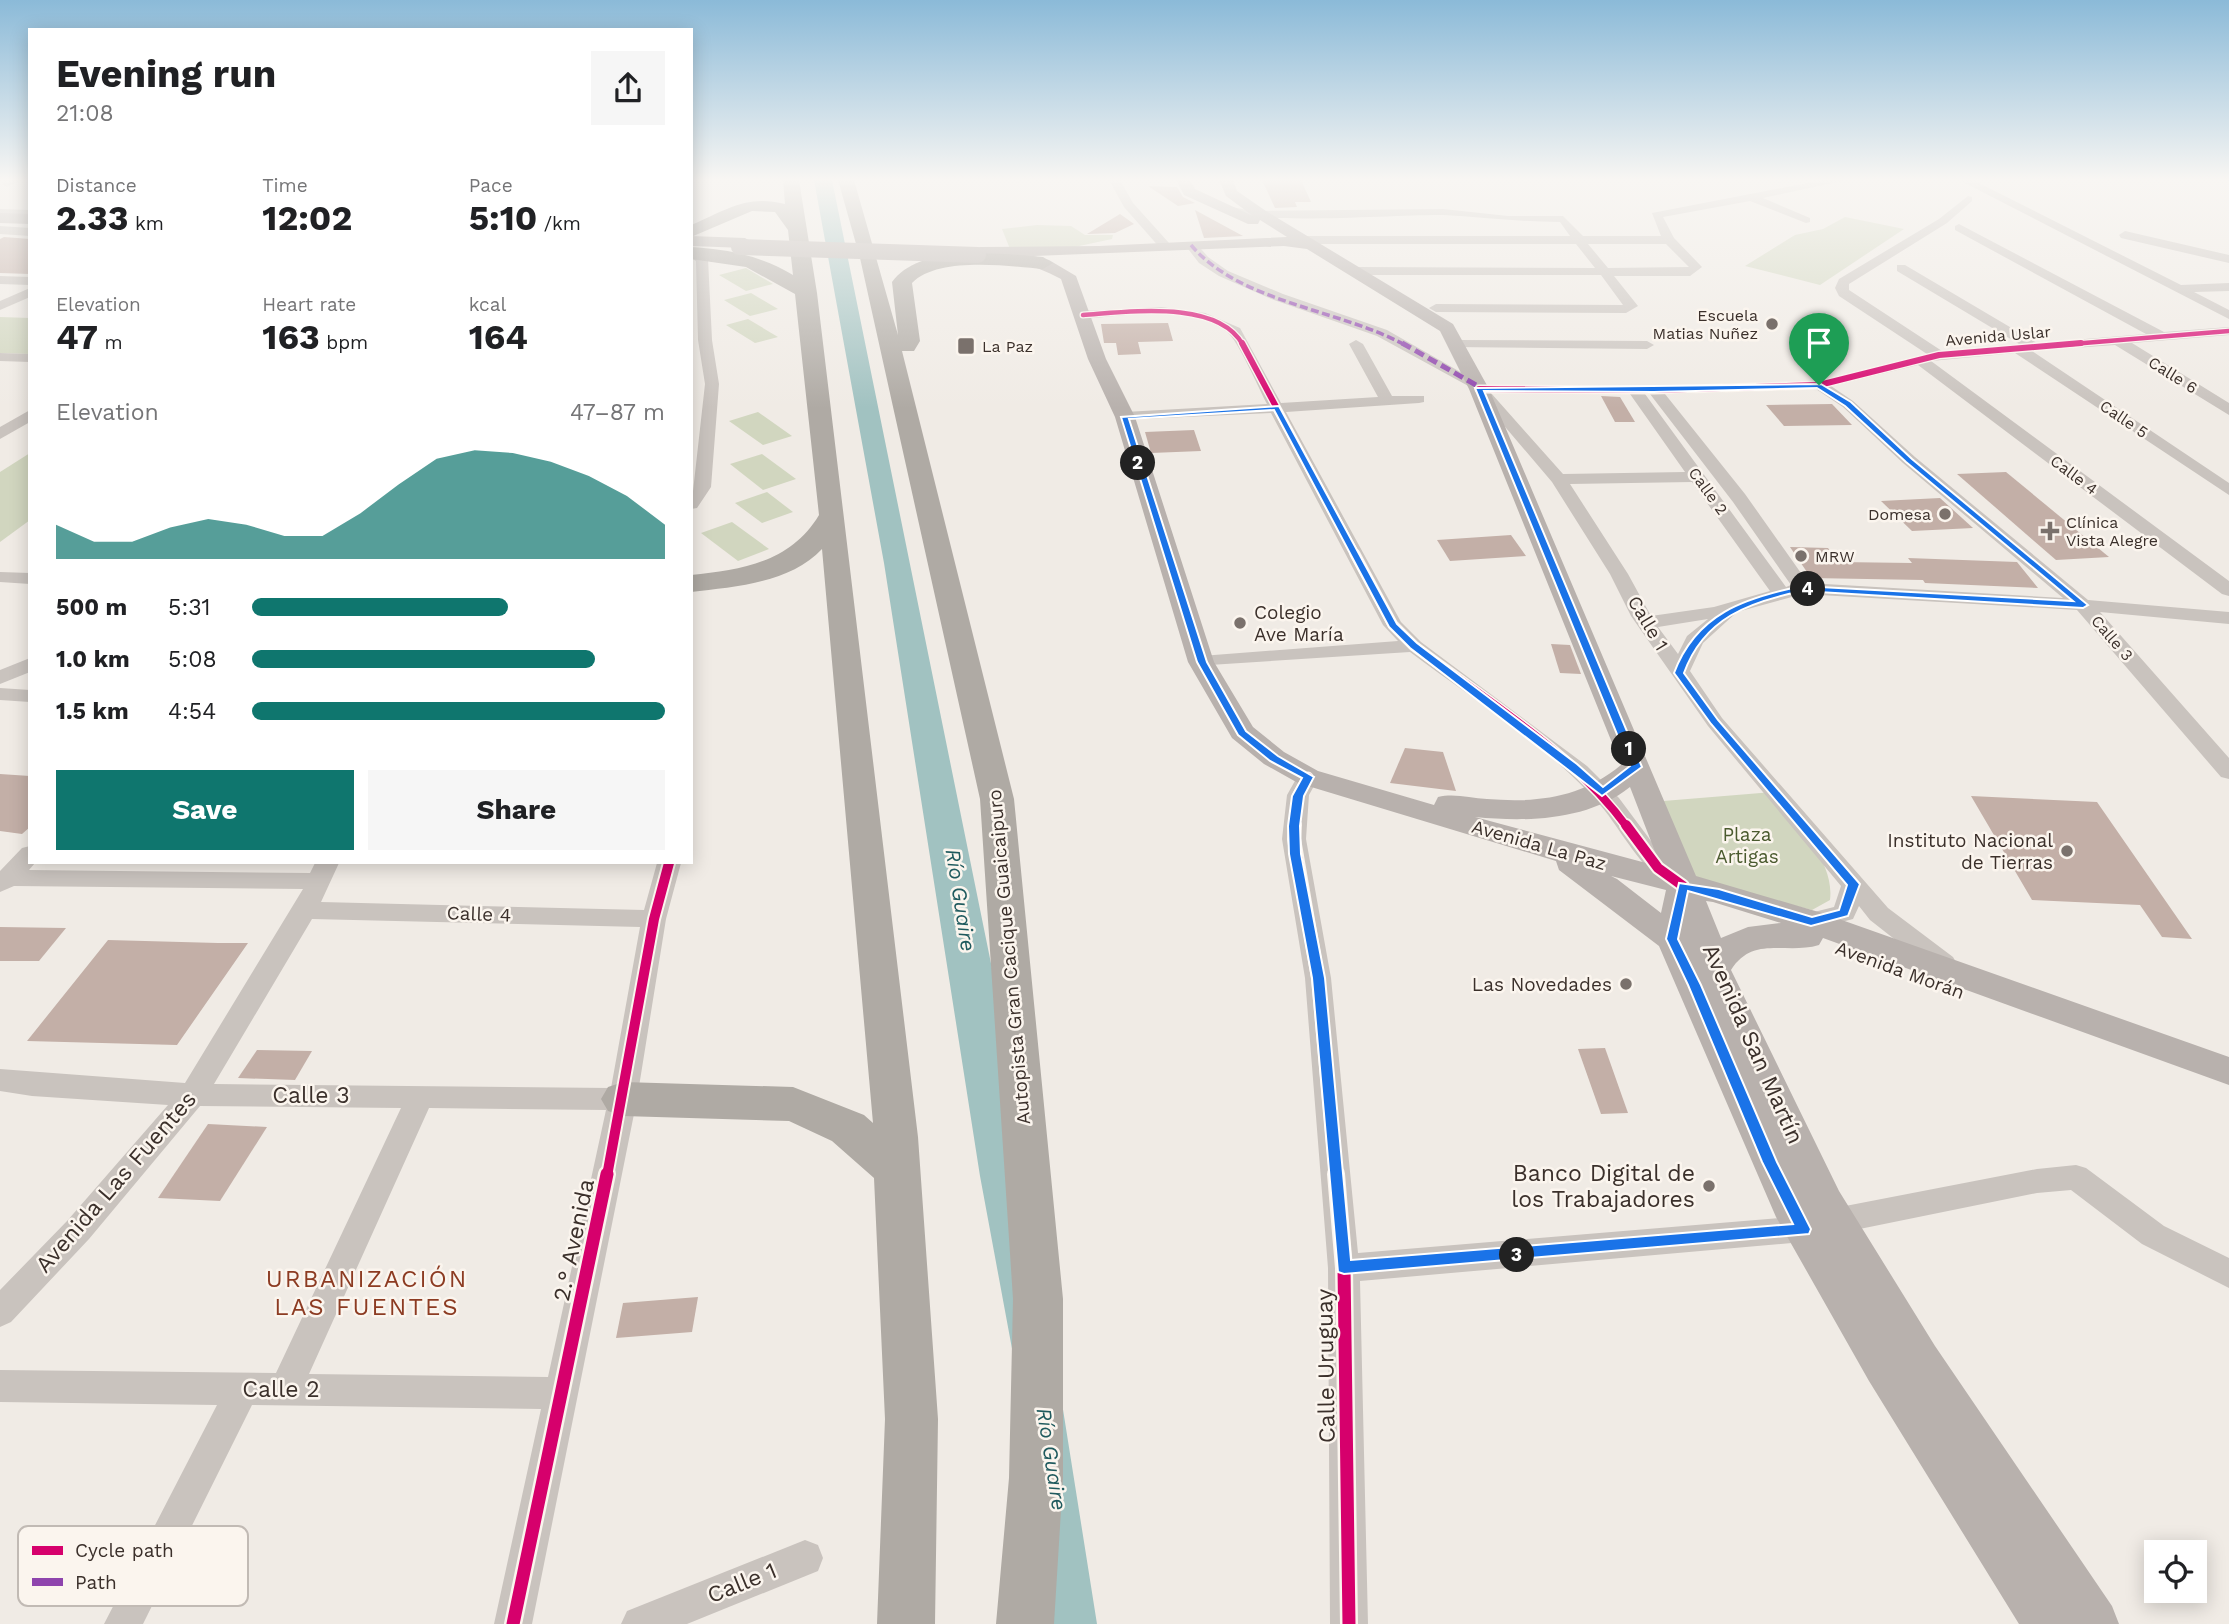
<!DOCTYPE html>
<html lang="en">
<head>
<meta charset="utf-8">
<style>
	body { margin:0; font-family:"Work Sans",sans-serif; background:#f6f6f6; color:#202124; height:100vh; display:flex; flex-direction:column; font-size:26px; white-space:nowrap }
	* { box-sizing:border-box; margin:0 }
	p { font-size:23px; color:#757577 }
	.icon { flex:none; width:38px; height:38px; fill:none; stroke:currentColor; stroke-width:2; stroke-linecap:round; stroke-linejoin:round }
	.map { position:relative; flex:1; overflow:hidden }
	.details { position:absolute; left:28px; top:28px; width:665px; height:836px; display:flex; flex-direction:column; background:#fff; border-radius:0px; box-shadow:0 4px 18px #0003 }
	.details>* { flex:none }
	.buttons { position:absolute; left:2144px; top:1540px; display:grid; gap:14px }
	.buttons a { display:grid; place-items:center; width:63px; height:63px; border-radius:0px; background:#fff; box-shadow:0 4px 18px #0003; font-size:35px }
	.pin { position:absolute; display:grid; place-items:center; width:60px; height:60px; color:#fff; margin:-72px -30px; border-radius:50% 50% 50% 0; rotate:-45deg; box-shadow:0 0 7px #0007 }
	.pin .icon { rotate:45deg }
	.km { position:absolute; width:35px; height:35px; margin:-18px; border-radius:50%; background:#222; color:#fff; font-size:19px; line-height:35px; text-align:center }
	.round { display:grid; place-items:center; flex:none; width:74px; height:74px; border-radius:0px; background:#f6f6f6 }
	.head { display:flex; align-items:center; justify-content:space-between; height:119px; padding:0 28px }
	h1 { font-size:38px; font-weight:700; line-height:52px }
	.metrics { display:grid; grid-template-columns:repeat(3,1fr); gap:10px; height:119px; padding:7px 28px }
	.metrics div { display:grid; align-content:center }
	.metrics b { font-size:35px; font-weight:700 }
	.metrics small { font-size:19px; font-weight:400 }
	.metrics p { font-size:19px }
	.chart { height:196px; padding:14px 28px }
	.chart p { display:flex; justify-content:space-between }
	.chart svg { width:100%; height:126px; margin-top:7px; fill:#0f766e; opacity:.7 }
	.action { display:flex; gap:14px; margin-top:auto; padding:14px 28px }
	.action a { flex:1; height:80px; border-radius:0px; background:#0f766e; color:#fff; font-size:28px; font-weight:700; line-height:80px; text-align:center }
	.action a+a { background:#f6f6f6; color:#202124 }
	ul { padding:0 28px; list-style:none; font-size:23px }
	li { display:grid; grid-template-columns:112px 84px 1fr; align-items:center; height:52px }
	li i { height:18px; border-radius:9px; background:#0f766e }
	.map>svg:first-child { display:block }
	.green { fill:#d1d6bf }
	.water { fill:#a1c2c1 }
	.building { fill:#c3afa7 }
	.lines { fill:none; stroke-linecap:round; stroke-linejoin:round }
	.minor { fill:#c9c3be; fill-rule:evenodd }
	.major { fill:#b8b1ad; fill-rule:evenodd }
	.highway { fill:#afaaa4; fill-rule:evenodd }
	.major-bridge { stroke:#b8b1ad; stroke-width:16 }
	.quiet-far1 { stroke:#8e44ad; stroke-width:3.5; stroke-dasharray:8 3.5; stroke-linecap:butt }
	.quiet { stroke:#8e44ad; stroke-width:5; stroke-dasharray:10 5; stroke-linecap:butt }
	.cycleway-far4-casing { stroke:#fbf5ee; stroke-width:7 }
	.cycleway-far3-casing { stroke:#fbf5ee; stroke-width:9 }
	.cycleway-far2-casing { stroke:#fbf5ee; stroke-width:11 }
	.cycleway-far1-casing { stroke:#fbf5ee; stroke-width:14 }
	.cycleway-casing { stroke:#fbf5ee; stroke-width:18 }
	.cycleway-far4 { stroke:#d6006c; stroke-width:4.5 }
	.cycleway-far3 { stroke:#d6006c; stroke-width:6 }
	.cycleway-far2 { stroke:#d6006c; stroke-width:8 }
	.cycleway-far1 { stroke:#d6006c; stroke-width:10 }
	.cycleway { stroke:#d6006c; stroke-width:13 }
	.route { fill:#1a73e8; stroke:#fff; stroke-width:2; fill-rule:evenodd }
	.poi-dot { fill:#7a716c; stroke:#fbf5ee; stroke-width:2.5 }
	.labels { text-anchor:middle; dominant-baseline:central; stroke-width:5; stroke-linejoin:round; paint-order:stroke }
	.far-poi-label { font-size:16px; fill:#3b302b; stroke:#fbf5ee; text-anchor:start }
	.far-street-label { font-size:16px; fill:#3b302b; stroke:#fbf5ee }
	.poi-label { font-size:19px; fill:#3b302b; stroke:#fbf5ee; text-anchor:end }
	.street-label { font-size:19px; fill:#3b302b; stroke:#fbf5ee }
	.park-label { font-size:19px; fill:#4a5a2e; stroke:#fbf5ee }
	.water-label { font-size:21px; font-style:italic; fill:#1f5a5e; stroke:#fbf5ee }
	.near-street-label { font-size:23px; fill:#3b302b; stroke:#fbf5ee }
	.near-poi-label { font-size:23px; fill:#3b302b; stroke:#fbf5ee; text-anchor:end }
	.near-neighbourhood-label { font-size:24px; letter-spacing:2px; fill:#8c3b22; stroke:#fbf5ee }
	.key { fill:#fbf5ee; stroke:#c1bab4; stroke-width:2 }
	.key-label { font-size:19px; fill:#3b302b }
</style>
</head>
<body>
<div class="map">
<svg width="2229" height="1624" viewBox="0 0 2229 1624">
	<rect width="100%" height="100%" fill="#f0ebe5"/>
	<g class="green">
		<polygon points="1845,217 1904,229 1820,285 1745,266 1795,235 1823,229"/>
		<polygon points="1037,225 1071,226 1085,235 1113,235 1112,239 1065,249 1010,249 1002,229"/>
		<polygon points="746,268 773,284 746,291 719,275"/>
		<polygon points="751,293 778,309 750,316 724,300"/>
		<polygon points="0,317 30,318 30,354 0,353"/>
		<polygon points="748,319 778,337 755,343 726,325"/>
		<polygon points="758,412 792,436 763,445 729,421"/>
		<polygon points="30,453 30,520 0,542 0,472"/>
		<polygon points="762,454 796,479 763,490 730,464"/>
		<polygon points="767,492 793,512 762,523 735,503"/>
		<polygon points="732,522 769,549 738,561 701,533"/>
		<path d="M1773,792C1795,823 1835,860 1830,900L1812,910L1671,875L1639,803Z"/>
	</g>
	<polygon class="water" points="814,180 832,180 997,993 1097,1624 1044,1624 1036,1478 980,1176 884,563"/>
	<g class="building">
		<polygon points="1262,180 1301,180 1311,202 1295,202 1297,207 1275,208"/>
		<polygon points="1148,186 1177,187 1183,197 1195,203 1178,206"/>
		<polygon points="1195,210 1243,236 1204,238"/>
		<polygon points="1120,214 1134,224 1115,233 1087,234"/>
		<polygon points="4,237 30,239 30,274 0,273 0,239"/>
		<polygon points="1168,323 1173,341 1138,342 1141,354 1118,355 1116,343 1104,343 1101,324"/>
		<polygon points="1601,396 1620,397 1635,422 1615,422"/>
		<polygon points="1832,404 1852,425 1784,426 1766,405"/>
		<polygon points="1194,430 1201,451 1151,453 1145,432"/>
		<polygon points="2006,472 2109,557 2056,560 1957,474"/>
		<polygon points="1940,498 1973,528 1912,531 1881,501"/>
		<polygon points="1511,535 1526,556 1450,561 1437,540"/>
		<polygon points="1790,547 1828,548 1838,562 1912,563 1908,558 2017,562 2038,588 1925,583 1923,580 1811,578"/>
		<polygon points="1551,644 1570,645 1581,674 1560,673"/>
		<polygon points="1405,748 1443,752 1456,791 1390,783"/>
		<polygon points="0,774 30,776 30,827 22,834 0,831"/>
		<polygon points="1971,796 2097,802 2192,939 2162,937 2140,905 2032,900"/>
		<polygon points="0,927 66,928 39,961 0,961"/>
		<polygon points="108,940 218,943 248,943 177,1045 27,1041"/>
		<polygon points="1605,1048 1628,1113 1601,1114 1578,1049"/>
		<polygon points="257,1050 312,1051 295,1080 238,1078"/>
		<polygon points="208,1124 267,1127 220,1201 158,1198"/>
		<polygon points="698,1297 692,1332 616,1338 623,1303"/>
	</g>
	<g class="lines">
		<g class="minor">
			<polygon points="6,180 21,180 7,187 2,184"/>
			<polygon points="1109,180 1120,180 1133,203 1169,243 1169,249 1161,249 1124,207"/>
			<path d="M1823,180H1847L1763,198L1810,218V222L1806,223L1750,201L1663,217L1674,238L1702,267L1690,276H1614L1638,306L1626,313L1436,312L1429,308L1436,304L1623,305L1601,275H1357L1351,271L1357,267L1595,268L1576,244H1301L1295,240L1301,236H1570L1560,222C1520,222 1482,217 1443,215C1401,214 1240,227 1215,208L1221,205L1253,211L1443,209L1508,216H1563L1583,236H1661L1652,213ZM1588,244H1666L1689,267L1608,268Z"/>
			<polygon points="1959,180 1973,180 2181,285 2229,283 2229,291 2194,292 2229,310 2229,319"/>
			<path d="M1968,196L1972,197V201L1947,223L1849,284V290L1942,351L2019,344L1897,271V265H1905L2037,343L2146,334L1955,230V226L1959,224L2164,332L2229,327V335L2132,343L2229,403V415L2115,345L2032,351L2229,483V495L2015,353L1931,361L2229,581V596L2222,594L1918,365L1831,386L1853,401L1915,457L2088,600L2229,612V624L2100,612L2229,758V779L2221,777L2077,610L1803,594L1737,612L1703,643L1690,671L1722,718L1888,908L1953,957L1957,964L1953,971L1944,973L1935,971L1870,920L1859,906L1853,919L1811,930L1802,927L1799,921L1802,915L1834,907L1841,886L1708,726L1631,616L1610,574L1552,482L1472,388L1377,336L1274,300L1219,276L1199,263L1185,245L1195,242L1208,257L1228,271L1283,294L1387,330L1483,385L1654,386L1819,381L1927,354L1839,296L1835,288L1839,279L1939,219ZM1816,389L1843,407L1903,463L2063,598L1808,583L1745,494L1665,394ZM1491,393L1630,394L1685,472L1563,474ZM1645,394H1650L1733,502L1791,585L1786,587ZM1692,482L1770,591L1714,607L1651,616L1628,574L1570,484ZM1708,619L1687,636L1678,654L1658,627Z"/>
			<polygon points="0,209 30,210 30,216 0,215"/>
			<polygon points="0,226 30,228 30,236 0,234"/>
			<polygon points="2125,231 2229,255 2229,263 2121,238 2119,235"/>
			<polygon points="691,249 708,259 712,340 719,384 711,487 697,508 691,509 705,384 698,340 696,261 691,258"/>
			<polygon points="0,276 30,277 30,285 0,284"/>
			<polygon points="30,288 30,297 0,310 0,301"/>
			<path d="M1161,307L1205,313L1240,328L1281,403L1378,397L1349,344L1356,340L1363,344L1392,396H1424V402L1419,403L1286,412L1401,622L1421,642L1587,766L1619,798L1654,845L1692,884L1689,890C1657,899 1620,827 1601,806C1547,744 1474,700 1410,652L1194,666L1191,662L1201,656L1398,641L1383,625L1271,413L1120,420V414L1125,412L1267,404C1259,389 1238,340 1227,332C1190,304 1126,316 1083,319L1076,315L1083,311Z"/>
			<polygon points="1456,340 1647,341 1654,345 1647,349 1451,347 1451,341"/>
			<polygon points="0,353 30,354 30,362 0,361"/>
			<polygon points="30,410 30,422 0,439 0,427"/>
			<polygon points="0,572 30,573 30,584 0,582"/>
			<polygon points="30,658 30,672 0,684 0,670"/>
			<polygon points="0,688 30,690 30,702 0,700"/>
			<polygon points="1308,770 1319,777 1309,795 1306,839 1331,978 1358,1253 1803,1216 1814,1220 1818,1229 1814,1238 1803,1242 1360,1281 1368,1624 1330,1624 1328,1268 1305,978 1282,839 1287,795 1300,772"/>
			<path d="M30,846V863H35L29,870L310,873L315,863H339L321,902L644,910L657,863H681L666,919L637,1099L532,1624H494L541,1409L252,1405L143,1624H104L217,1405L0,1402V1370L276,1373L401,1108L200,1106L89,1239L11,1322L0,1327V1290L67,1221L168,1105L32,1096L0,1091V1069L185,1083L303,889L14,886L0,892V871L22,848ZM312,919L640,927L611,1088L214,1084ZM429,1108L606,1110L548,1377L309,1374Z"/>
			<polygon points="2076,1165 2086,1168 2164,1226 2229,1258 2229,1288 2142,1244 2071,1190 2037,1193 1835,1234 1824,1230 1820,1221 1824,1212 1835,1208 2037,1169"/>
			<polygon points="805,1540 818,1545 823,1558 818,1571 687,1624 621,1624 627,1611"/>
		</g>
		<g class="major">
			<path d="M1176,180H1190L1195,189L1253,216L1226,196L1219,180H1233L1237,191L1266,211L1453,324L1489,389L1696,876L1822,913L2229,1057V1085L1823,938L1819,945C1786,955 1753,935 1731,970L1839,1191L1935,1346L2112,1606L2119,1624H2019L1869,1381L1776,1217L1659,946L1559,870L1556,861L1298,783L1264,764L1232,738L1188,662L1115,417L1088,359L1061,279C1041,268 1019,261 998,257C988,255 980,260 972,252L980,247L1099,246L1287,237L1260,220L1258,224H1248L1184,195ZM1284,246L1307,249L1440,331L1469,389L1621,765C1581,798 1537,803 1487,799C1470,798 1454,793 1438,797L1434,805L1318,771L1284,752L1253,727L1214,662L1135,417L1106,359L1076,276L1049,260L1034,256ZM1630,787L1661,867L1475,817C1527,822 1587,821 1630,787ZM1611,876L1666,890L1661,913L1617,879ZM1706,901L1713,902L1781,923L1748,927L1721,938Z"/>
			<polygon points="0,213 30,214 30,224 0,223"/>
			<polygon points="691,236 745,238 753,243 745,248 691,246"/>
		</g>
		<g class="highway">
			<path d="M783,180H799L817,293L918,1137L938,1419L935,1624H877L885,1419L874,1178L832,1141L789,1121L623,1116L608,1111L601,1099L608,1087L623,1082L793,1087L864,1115L873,1123L822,549C790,583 735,587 691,592V575C742,570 791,562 819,515L795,294L746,267L691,259V247C727,249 762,256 793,275L788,230L775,212L752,211L691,237V225C726,210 747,194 785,204Z"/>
			<path d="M838,180H854L898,335L892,282C920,243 1001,254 1043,257L1053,263L1043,269C1008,266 938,256 912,283L920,341L914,351H902L1014,799L1063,1299V1478L1054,1624H996L1009,1478L1013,1299L980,799L860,258Z"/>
		</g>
		<polyline class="major-bridge" points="739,247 978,255"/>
		<path class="quiet-far1" d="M1191,245C1240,303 1339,309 1405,345"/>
		<polyline class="quiet" points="1402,343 1476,385"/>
		<defs>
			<g id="cycleway-far4">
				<path d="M1083,315C1128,312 1218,299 1243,345"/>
				<polyline points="2060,345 2229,331"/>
			</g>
			<g id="cycleway-far3">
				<polyline points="1242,343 1356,556"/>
				<polyline points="1479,389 1654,390 1819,385 1939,355 2081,343"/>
			</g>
			<g id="cycleway-far2">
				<path d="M1355,554L1393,625L1414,646C1488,702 1572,752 1627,827"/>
				<polyline points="1295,827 1298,795 1308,777"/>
			</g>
			<g id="cycleway-far1">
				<polyline points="1295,825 1294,839 1318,978 1336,1176"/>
				<polyline points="1626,825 1658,868 1683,886"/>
				<polyline points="607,1176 654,919 669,863"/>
			</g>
			<g id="cycleway">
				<polyline points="1336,1174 1344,1268 1349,1624"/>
				<polyline points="513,1624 607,1174"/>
			</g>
		</defs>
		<use href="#cycleway-far4" class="cycleway-far4-casing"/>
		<use href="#cycleway-far3" class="cycleway-far3-casing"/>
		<use href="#cycleway-far2" class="cycleway-far2-casing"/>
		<use href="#cycleway-far1" class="cycleway-far1-casing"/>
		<use href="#cycleway" class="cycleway-casing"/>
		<use href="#cycleway-far4" class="cycleway-far4"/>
		<use href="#cycleway-far3" class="cycleway-far3"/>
		<use href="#cycleway-far2" class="cycleway-far2"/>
		<use href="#cycleway-far1" class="cycleway-far1"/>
		<use href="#cycleway" class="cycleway"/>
	</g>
	<linearGradient id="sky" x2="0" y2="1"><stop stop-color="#8bbad8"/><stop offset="0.44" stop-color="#f8f6f3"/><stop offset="1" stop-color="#f8f6f3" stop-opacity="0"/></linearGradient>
	<rect width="2229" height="408" fill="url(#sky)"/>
	<path class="route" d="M1821,384L1851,402L1912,459L2088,605L2083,608L1802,591C1749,602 1704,618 1684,673L1718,720L1860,884L1848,916L1811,926L1688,891L1678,939L1701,985L1777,1162L1811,1229L1809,1234L1344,1274L1338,1272L1312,978L1289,854L1288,826L1292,796L1302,778L1270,761L1238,735L1197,662L1121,417L1279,406L1397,624L1417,643L1577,764L1603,787L1630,766L1475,388ZM1817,388L1845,406L1906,462L2073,601L1802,586C1744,598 1696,614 1674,673L1711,724L1847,885L1839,910L1812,917L1719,889L1679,883L1666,939L1688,985L1762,1162L1793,1224L1351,1260L1325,978L1301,854L1300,826L1304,796L1314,777L1278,756L1246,731L1207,662L1129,419L1274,410L1389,627L1410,648L1602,796L1642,767L1484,391L1654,392Z"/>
	<g class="poi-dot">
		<circle cx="1772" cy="324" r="7"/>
		<rect x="957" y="337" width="18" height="18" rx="3.5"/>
		<circle cx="1945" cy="514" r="7"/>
		<path d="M2046.5 520.5h7v7h7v7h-7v7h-7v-7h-7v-7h7z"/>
		<circle cx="1801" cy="556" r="7"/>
		<circle cx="1240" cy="623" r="7"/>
		<circle cx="2067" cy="851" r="7"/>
		<circle cx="1626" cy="984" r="7"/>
		<circle cx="1709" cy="1186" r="7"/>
	</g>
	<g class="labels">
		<g class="far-poi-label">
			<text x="1758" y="315" text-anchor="end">Escuela<tspan x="1758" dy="18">Matias Nuñez</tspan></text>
			<text x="982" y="346">La Paz</text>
			<text x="1931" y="514" text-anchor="end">Domesa</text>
			<text x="2066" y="522">Clínica<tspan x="2066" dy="18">Vista Alegre</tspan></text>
			<text x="1815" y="556">MRW</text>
		</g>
		<g class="far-street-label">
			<text transform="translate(1998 336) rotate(-5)">Avenida Uslar</text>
			<text transform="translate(2173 375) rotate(32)">Calle 6</text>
			<text transform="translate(2124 419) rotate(34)">Calle 5</text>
			<text transform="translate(2074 475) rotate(37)">Calle 4</text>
			<text transform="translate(1708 491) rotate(54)">Calle 2</text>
			<text transform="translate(2112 638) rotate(49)">Calle 3</text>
		</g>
		<g class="poi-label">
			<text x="1254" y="612" text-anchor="start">Colegio<tspan x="1254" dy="22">Ave María</tspan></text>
			<text x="2053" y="840">Instituto Nacional<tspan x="2053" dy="22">de Tierras</tspan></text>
			<text x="1612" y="984">Las Novedades</text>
		</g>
		<g class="street-label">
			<text transform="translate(1648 623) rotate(59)">Calle 1</text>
			<text transform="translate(1539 845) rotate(16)">Avenida La Paz</text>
			<text transform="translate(479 914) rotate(2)">Calle 4</text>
			<text transform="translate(1009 957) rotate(-95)">Autopista Gran Cacique Guaicaipuro</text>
			<text transform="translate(1900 970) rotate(20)">Avenida Morán</text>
		</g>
		<g class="park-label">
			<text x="1747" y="834">Plaza<tspan x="1747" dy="22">Artigas</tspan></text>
		</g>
		<g class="water-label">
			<text transform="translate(961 900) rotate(81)">Río Guaire</text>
			<text transform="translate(1052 1459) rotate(81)">Río Guaire</text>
		</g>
		<g class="near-street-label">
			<text transform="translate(1753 1044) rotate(66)">Avenida San Martín</text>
			<text x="311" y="1095">Calle 3</text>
			<text transform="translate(116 1182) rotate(-49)">Avenida Las Fuentes</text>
			<text transform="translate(574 1240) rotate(-78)">2.° Avenida</text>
			<text transform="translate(1326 1366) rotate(-91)">Calle Uruguay</text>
			<text x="281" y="1389">Calle 2</text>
			<text transform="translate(742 1583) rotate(-22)">Calle 1</text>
		</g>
		<g class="near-poi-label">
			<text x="1695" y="1173">Banco Digital de<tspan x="1695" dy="26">los Trabajadores</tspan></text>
		</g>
		<g class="near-neighbourhood-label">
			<text x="367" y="1279">URBANIZACIÓN<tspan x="367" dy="28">LAS FUENTES</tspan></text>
		</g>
	</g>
	<rect x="18" y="1526" width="230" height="80" rx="10" class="key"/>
	<rect x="32" y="1546" width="31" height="9" fill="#d6006c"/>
	<rect x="32" y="1578" width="31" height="8" fill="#8e44ad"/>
	<g class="key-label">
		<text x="75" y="1557">Cycle path</text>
		<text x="75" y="1589">Path</text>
	</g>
</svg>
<div class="buttons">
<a><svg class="icon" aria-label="locate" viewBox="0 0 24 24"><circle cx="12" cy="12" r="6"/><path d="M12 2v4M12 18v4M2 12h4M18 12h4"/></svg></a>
</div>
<div class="pin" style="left:1819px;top:385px;background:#1e9e55"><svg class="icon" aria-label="arrive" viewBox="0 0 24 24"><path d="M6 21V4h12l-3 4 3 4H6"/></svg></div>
<b class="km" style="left:1629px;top:749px">1</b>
<b class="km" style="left:1138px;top:463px">2</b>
<b class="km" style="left:1517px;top:1255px">3</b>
<b class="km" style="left:1808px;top:589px">4</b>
<section class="details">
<div class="head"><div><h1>Evening run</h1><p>21:08</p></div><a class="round"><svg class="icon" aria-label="share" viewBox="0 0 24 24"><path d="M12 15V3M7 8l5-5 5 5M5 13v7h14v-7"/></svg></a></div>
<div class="metrics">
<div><p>Distance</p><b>2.33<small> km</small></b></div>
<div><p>Time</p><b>12:02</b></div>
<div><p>Pace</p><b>5:10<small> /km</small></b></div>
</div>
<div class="metrics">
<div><p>Elevation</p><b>47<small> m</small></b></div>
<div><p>Heart rate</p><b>163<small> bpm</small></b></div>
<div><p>kcal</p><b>164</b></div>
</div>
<div class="chart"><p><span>Elevation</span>47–87 m</p>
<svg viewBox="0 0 160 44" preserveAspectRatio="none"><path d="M0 44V32L10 38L20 38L30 33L40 30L50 32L60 36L70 36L80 28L90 18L100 9L110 6L120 7L130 10L140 15L150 22L160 32V44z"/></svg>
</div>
<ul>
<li><b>500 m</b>5:31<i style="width:62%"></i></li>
<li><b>1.0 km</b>5:08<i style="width:83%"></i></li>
<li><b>1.5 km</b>4:54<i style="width:100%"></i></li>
</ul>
<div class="action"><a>Save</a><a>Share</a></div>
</section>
</div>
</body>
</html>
